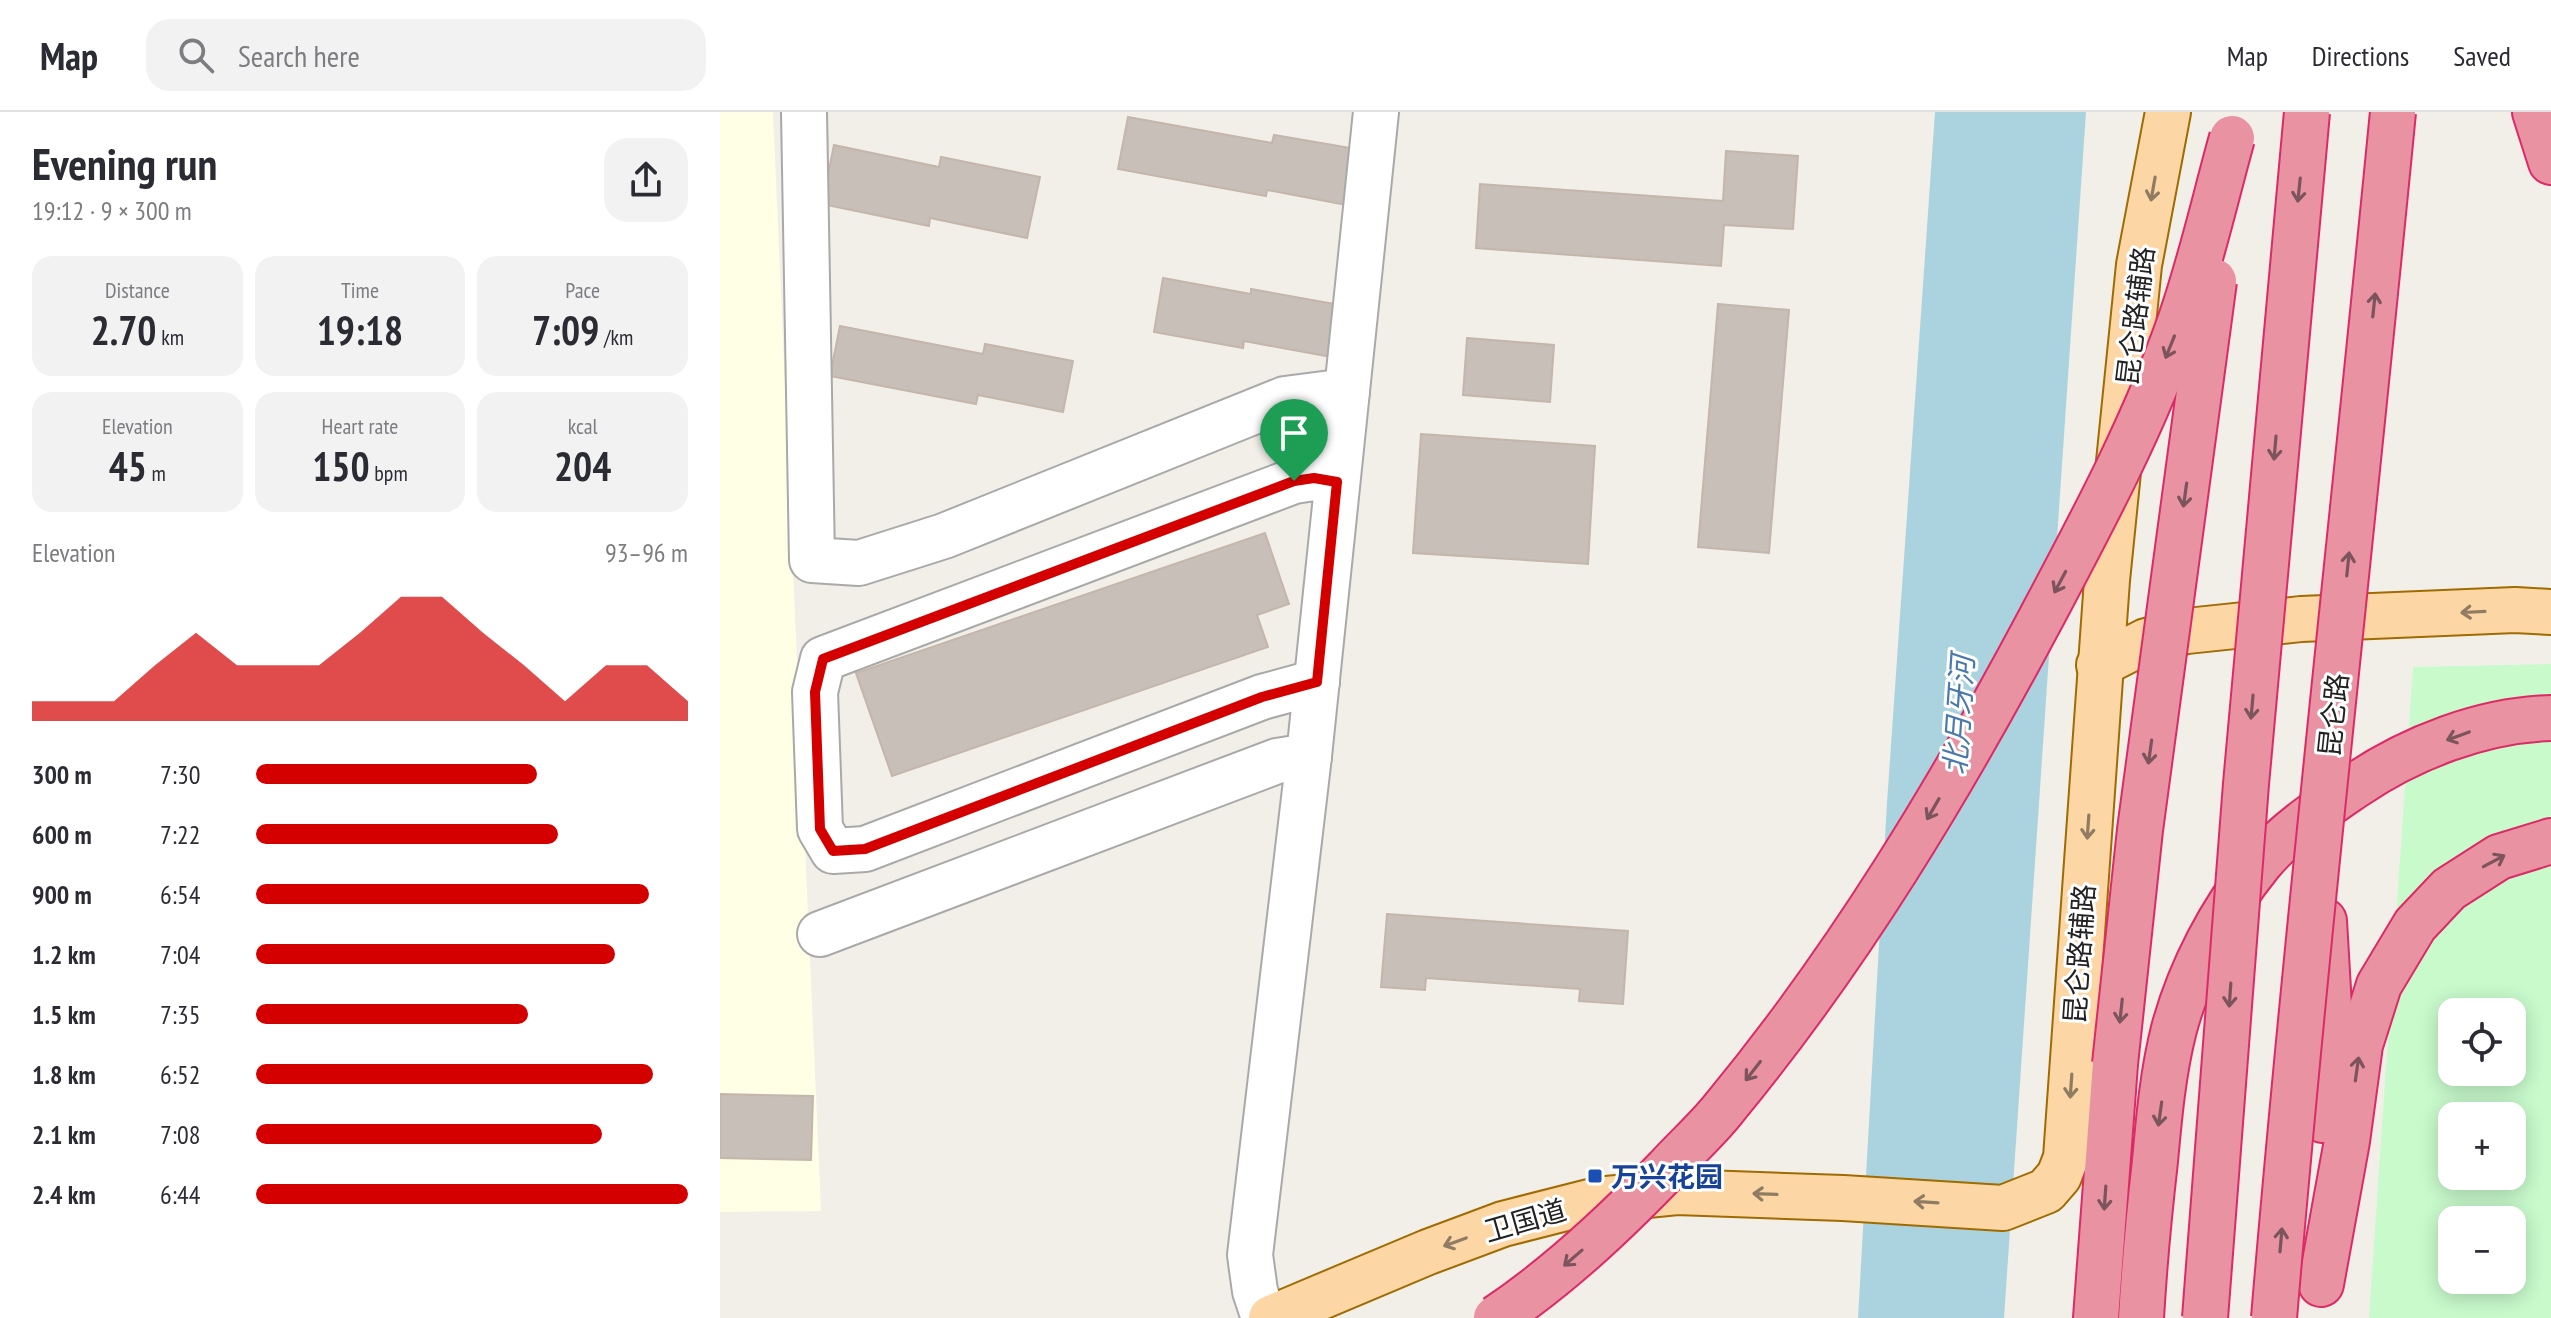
<!DOCTYPE html>
<html lang="en">
<head>
<meta charset="utf-8">
<style>
	body { margin:0; font-family:"PT Sans Narrow","Noto Sans SC",sans-serif; background:#f2f2f3; color:#2b2b33; height:100vh; display:flex; flex-direction:column; font-size:30px; white-space:nowrap }
	* { box-sizing:border-box; margin:0 }
	p { font-size:26px; color:#7c7c81 }
	.icon { flex:none; width:44px; height:44px; fill:none; stroke:currentColor; stroke-width:2; stroke-linecap:round; stroke-linejoin:round }
	.map { position:relative; flex:1; overflow:hidden }
	.details { display:flex; flex-direction:column; background:#fff; width:720px }
	.details>* { flex:none }
	.fabs { position:absolute; left:1718px; top:886px; display:grid; gap:16px }
	.fabs a { display:grid; place-items:center; width:88px; height:88px; border-radius:16px; background:#fff; box-shadow:0 4px 20px #0003; font-size:40px }
	.pin { position:absolute; display:grid; place-items:center; width:68px; height:68px; color:#fff; margin:-82px -34px; border-radius:50% 50% 50% 0; rotate:-45deg; box-shadow:0 0 8px #0007 }
	.pin .icon { rotate:45deg }
	.round { display:grid; place-items:center; flex:none; width:84px; height:84px; border-radius:24px; background:#f2f2f3 }
	.overview { display:flex; align-items:center; justify-content:space-between; height:136px; padding:0 32px }
	h1 { font-size:44px; font-weight:700; line-height:60px }
	.metrics { display:grid; grid-template-columns:repeat(3,1fr); gap:12px; height:136px; padding:8px 32px }
	.metrics div { display:grid; align-content:center; border-radius:20px; background:#f2f2f3; text-align:center }
	.metrics b { font-size:40px; font-weight:700 }
	.metrics small { font-size:22px; font-weight:400 }
	.metrics p { font-size:22px }
	.chart { height:224px; padding:16px 32px }
	.chart p { display:flex; justify-content:space-between }
	.chart svg { width:100%; height:144px; margin-top:8px; fill:#d40000; opacity:.7 }
	ul { padding:0 32px; list-style:none; font-size:26px }
	li { display:grid; grid-template-columns:128px 96px 1fr; align-items:center; height:60px }
	li i { height:20px; border-radius:10px; background:#d40000 }
	header { display:flex; align-items:center; gap:48px; box-sizing:border-box; height:112px; padding:0 40px; background:#fff; border-bottom:2px solid #e1e1e2 }
	header strong { font-size:38px }
	nav { display:flex; gap:44px; margin-inline-start:auto; font-size:28px }
	.search { width:560px; height:72px; background:#f2f2f3; display:flex; align-items:center; gap:20px; box-sizing:border-box; padding:0 28px; border-radius:24px; color:#7c7c81; font-size:30px }
	main { display:flex; flex:1; min-height:0 }
	.map>svg:first-child { display:block }
	.education { fill:#ffffe5 }
	.park { fill:#c8facc; fill-rule:evenodd }
	.water { fill:#aad3df }
	.building { fill:#c7bfb8; stroke:#c4b6ab; stroke-width:2 }
	.lines { fill:none; stroke-linecap:round; stroke-linejoin:round }
	.minor-casing { stroke:#a9a9a9; stroke-width:48 }
	.major-casing { stroke:#a06b00; stroke-width:48 }
	.highway-casing { stroke:#dc2a67; stroke-width:48 }
	.minor { stroke:#fff; stroke-width:44 }
	.major { stroke:#fcd6a4; stroke-width:44 }
	.highway { stroke:#e892a2; stroke-width:44 }
	.highway-bridge-casing { stroke:#dc2a67; stroke-width:48; stroke-linecap:butt }
	.highway-bridge { stroke:#e892a2; stroke-width:44 }
	.oneway { stroke:#8f7c63 }
	.oneway2 { stroke:#7b545c }
	.route-casing { stroke:#fff; stroke-width:16 }
	.route { stroke:#d40000; stroke-width:10 }
	.transit-dot { fill:#1a4fb4; stroke:#fff; stroke-width:3 }
	.labels { text-anchor:middle; dominant-baseline:central; stroke-width:6; stroke-linejoin:round; paint-order:stroke }
	.street-label { font-size:28px; fill:#222; stroke:#fff }
	.transit-label { font-size:28px; font-weight:bold; fill:#164399; stroke:#fff; text-anchor:start }
	.water-label { font-size:30px; font-style:italic; fill:#4a7aab; stroke:#fff }
</style>
</head>
<body>
<header>
<strong>Map</strong>
<div class="search"><svg class="icon" aria-label="search" viewBox="0 0 24 24"><circle cx="10" cy="10" r="6"/><path d="M15 15l6 6"/></svg>Search here</div>
<nav><a>Map</a><a>Directions</a><a>Saved</a></nav>
</header>
<main>
<section class="details">
<div class="overview"><div><h1>Evening run</h1><p>19:12 · 9 × 300 m</p></div><a class="round"><svg class="icon" aria-label="share" viewBox="0 0 24 24"><path d="M12 15V3M7 8l5-5 5 5M5 13v7h14v-7"/></svg></a></div>
<div class="metrics">
<div><p>Distance</p><b>2.70<small> km</small></b></div>
<div><p>Time</p><b>19:18</b></div>
<div><p>Pace</p><b>7:09<small> /km</small></b></div>
</div>
<div class="metrics">
<div><p>Elevation</p><b>45<small> m</small></b></div>
<div><p>Heart rate</p><b>150<small> bpm</small></b></div>
<div><p>kcal</p><b>204</b></div>
</div>
<div class="chart"><p><span>Elevation</span>93–96 m</p>
<svg viewBox="0 0 160 44" preserveAspectRatio="none"><path d="M0 44V38L10 38L20 38L30 27L40 17L50 27L60 27L70 27L80 17L90 6L100 6L110 17L120 27L130 38L140 27L150 27L160 38V44z"/></svg>
</div>
<ul>
<li><b>300 m</b>7:30<i style="width:65%"></i></li>
<li><b>600 m</b>7:22<i style="width:70%"></i></li>
<li><b>900 m</b>6:54<i style="width:91%"></i></li>
<li><b>1.2 km</b>7:04<i style="width:83%"></i></li>
<li><b>1.5 km</b>7:35<i style="width:63%"></i></li>
<li><b>1.8 km</b>6:52<i style="width:92%"></i></li>
<li><b>2.1 km</b>7:08<i style="width:80%"></i></li>
<li><b>2.4 km</b>6:44<i style="width:100%"></i></li>
</ul>
</section>
<div class="map">
<svg width="1831" height="1206" viewBox="0 0 1831 1206">
	<rect width="100%" height="100%" fill="#f2efe9"/>
	<polygon class="education" points="0,0 53,0 101,1099 0,1100"/>
	<path class="park" d="M1831,552V1206H1649L1693,555ZM1732,900H1792V960H1732ZM1732,1004H1792V1064H1732ZM1732,1108H1792V1168H1732Z"/>
	<polygon class="water" points="1215,0 1366,0 1284,1206 1138,1206 1167,691"/>
	<g class="building">
		<polygon points="408,5 552,31 554,23 642,38 632,94 547,78 546,84 398,57"/>
		<polygon points="114,33 219,55 221,45 320,65 307,126 210,106 209,114 102,92"/>
		<polygon points="1006,39 1078,44 1073,117 1004,113 1001,154 756,136 760,72 1003,89"/>
		<polygon points="443,166 531,182 531,177 626,194 617,246 524,229 523,236 434,220"/>
		<polygon points="998,192 1069,198 1049,441 978,435"/>
		<polygon points="120,214 263,242 265,232 353,249 343,300 258,283 256,292 110,264"/>
		<polygon points="747,226 834,233 830,290 743,283"/>
		<polygon points="701,322 875,334 868,452 693,441"/>
		<polygon points="545,421 569,492 537,503 548,535 172,664 136,561"/>
		<polygon points="667,802 908,819 903,892 859,889 860,877 706,866 705,878 661,875"/>
		<polygon points="0,982 93,984 91,1048 0,1046"/>
	</g>
	<g class="lines">
		<defs>
			<g id="minor">
				<polyline points="84,0 92,448 139,451 224,424 565,287 627,279"/>
				<polyline points="597,570 542,585 145,737 113,739 100,717 95,580 103,547 574,369 594,366 617,370"/>
				<polyline points="100,822 557,649 589,644"/>
				<polyline points="544,1206 535,1179 530,1143 589,644 656,0"/>
			</g>
			<g id="major">
				<polyline points="1379,553 1426,529 1467,519 1581,507 1795,498 1831,500"/>
				<polyline points="551,1206 708,1140 783,1112 877,1088 957,1080 1123,1086 1283,1096 1326,1079 1339,1064 1346,1046 1387,468 1419,153 1448,0"/>
			</g>
			<g id="highway">
				<polyline points="1815,0 1831,50"/>
				<polyline points="1603,1008 1610,912 1604,809"/>
				<polyline points="1601,1172 1627,1029 1640,933 1659,873 1695,813 1729,777 1779,745 1831,729"/>
				<polyline points="1376,1206 1395,952"/>
				<path d="M1421,1206C1424,1154 1429,1101 1435,1049C1439,1005 1443,960 1454,917C1470,858 1501,799 1540,751C1565,721 1601,697 1633,675C1690,636 1762,608 1831,606"/>
			</g>
		</defs>
		<use href="#minor" class="minor-casing"/>
		<use href="#major" class="major-casing"/>
		<use href="#highway" class="highway-casing"/>
		<use href="#minor" class="minor"/>
		<use href="#major" class="major"/>
		<use href="#highway" class="highway"/>
		<defs>
			<g id="highway-bridge">
				<polyline points="1395,952 1420,718 1494,169"/>
				<path d="M776,1206C839,1164 895,1111 947,1057C966,1036 988,1017 1005,995C1129,845 1230,677 1321,506C1372,410 1424,313 1460,210C1481,150 1495,87 1512,26"/>
				<polyline points="1485,1206 1526,672 1587,0"/>
				<path d="M1554,1206C1588,804 1634,402 1673,0"/>
			</g>
		</defs>
		<use href="#highway-bridge" class="highway-bridge-casing"/>
		<use href="#highway-bridge" class="highway-bridge"/>
	</g>
	<defs><path id="oneway-shaft" d="M-6 0H5M1.5-3L5.5 0L1.5 3" fill="none" stroke-width="1.6" stroke-linecap="round" stroke-linejoin="round" transform="scale(2)"/></defs>
	<g class="oneway">
		<use href="#oneway-shaft" transform="translate(1433 77) rotate(100)"/>
		<use href="#oneway-shaft" transform="translate(1753 500) rotate(177)"/>
		<use href="#oneway-shaft" transform="translate(1368 715) rotate(94)"/>
		<use href="#oneway-shaft" transform="translate(1351 974) rotate(94)"/>
		<use href="#oneway-shaft" transform="translate(1045 1082) rotate(-178)"/>
		<use href="#oneway-shaft" transform="translate(1206 1090) rotate(-176)"/>
		<use href="#oneway-shaft" transform="translate(735 1130) rotate(160)"/>
	</g>
	<g class="oneway2">
		<use href="#oneway-shaft" transform="translate(1579 78) rotate(96)"/>
		<use href="#oneway-shaft" transform="translate(1654 193) rotate(-84)"/>
		<use href="#oneway-shaft" transform="translate(1450 235) rotate(112)"/>
		<use href="#oneway-shaft" transform="translate(1555 336) rotate(95)"/>
		<use href="#oneway-shaft" transform="translate(1465 383) rotate(98)"/>
		<use href="#oneway-shaft" transform="translate(1628 452) rotate(-84)"/>
		<use href="#oneway-shaft" transform="translate(1340 470) rotate(118)"/>
		<use href="#oneway-shaft" transform="translate(1532 595) rotate(95)"/>
		<use href="#oneway-shaft" transform="translate(1738 624) rotate(160)"/>
		<use href="#oneway-shaft" transform="translate(1430 640) rotate(98)"/>
		<use href="#oneway-shaft" transform="translate(1213 697) rotate(120)"/>
		<use href="#oneway-shaft" transform="translate(1774 749) rotate(-28)"/>
		<use href="#oneway-shaft" transform="translate(1510 883) rotate(94)"/>
		<use href="#oneway-shaft" transform="translate(1401 899) rotate(96)"/>
		<use href="#oneway-shaft" transform="translate(1637 957) rotate(-82)"/>
		<use href="#oneway-shaft" transform="translate(1033 959) rotate(128)"/>
		<use href="#oneway-shaft" transform="translate(1440 1002) rotate(98)"/>
		<use href="#oneway-shaft" transform="translate(1385 1086) rotate(94)"/>
		<use href="#oneway-shaft" transform="translate(1561 1128) rotate(-85)"/>
		<use href="#oneway-shaft" transform="translate(853 1146) rotate(139)"/>
	</g>
	<g class="lines">
		<defs>
			<polygon id="route" points="594,366 617,370 597,570 542,585 145,737 113,739 100,717 95,580 103,547 574,369"/>
		</defs>
		<use href="#route" class="route-casing"/>
		<use href="#route" class="route"/>
	</g>
	<rect class="transit-dot" x="867" y="1056" width="16" height="16" rx="4"/>
	<g class="labels">
		<g class="street-label">
			<text transform="translate(1415 204) rotate(-83)">昆仑路辅路</text>
			<text transform="translate(1613 603) rotate(-84)">昆仑路</text>
			<text transform="translate(1359 842) rotate(-86)">昆仑路辅路</text>
			<text transform="translate(805 1108) rotate(-16)">卫国道</text>
		</g>
		<g class="transit-label">
			<text x="891" y="1064">万兴花园</text>
		</g>
		<g class="water-label">
			<text transform="translate(1238 603) rotate(-86)">北月牙河</text>
		</g>
	</g>
</svg>
<div class="fabs">
<a><svg class="icon" aria-label="locate" viewBox="0 0 24 24"><circle cx="12" cy="12" r="6"/><path d="M12 2v4M12 18v4M2 12h4M18 12h4"/></svg></a>
<a>+</a>
<a>−</a>
</div>
<div class="pin" style="left:574px;top:369px;background:#1e9e55"><svg class="icon" aria-label="arrive" viewBox="0 0 24 24"><path d="M6 21V4h12l-3 4 3 4H6"/></svg></div>
</div>
</main>
</body>
</html>
